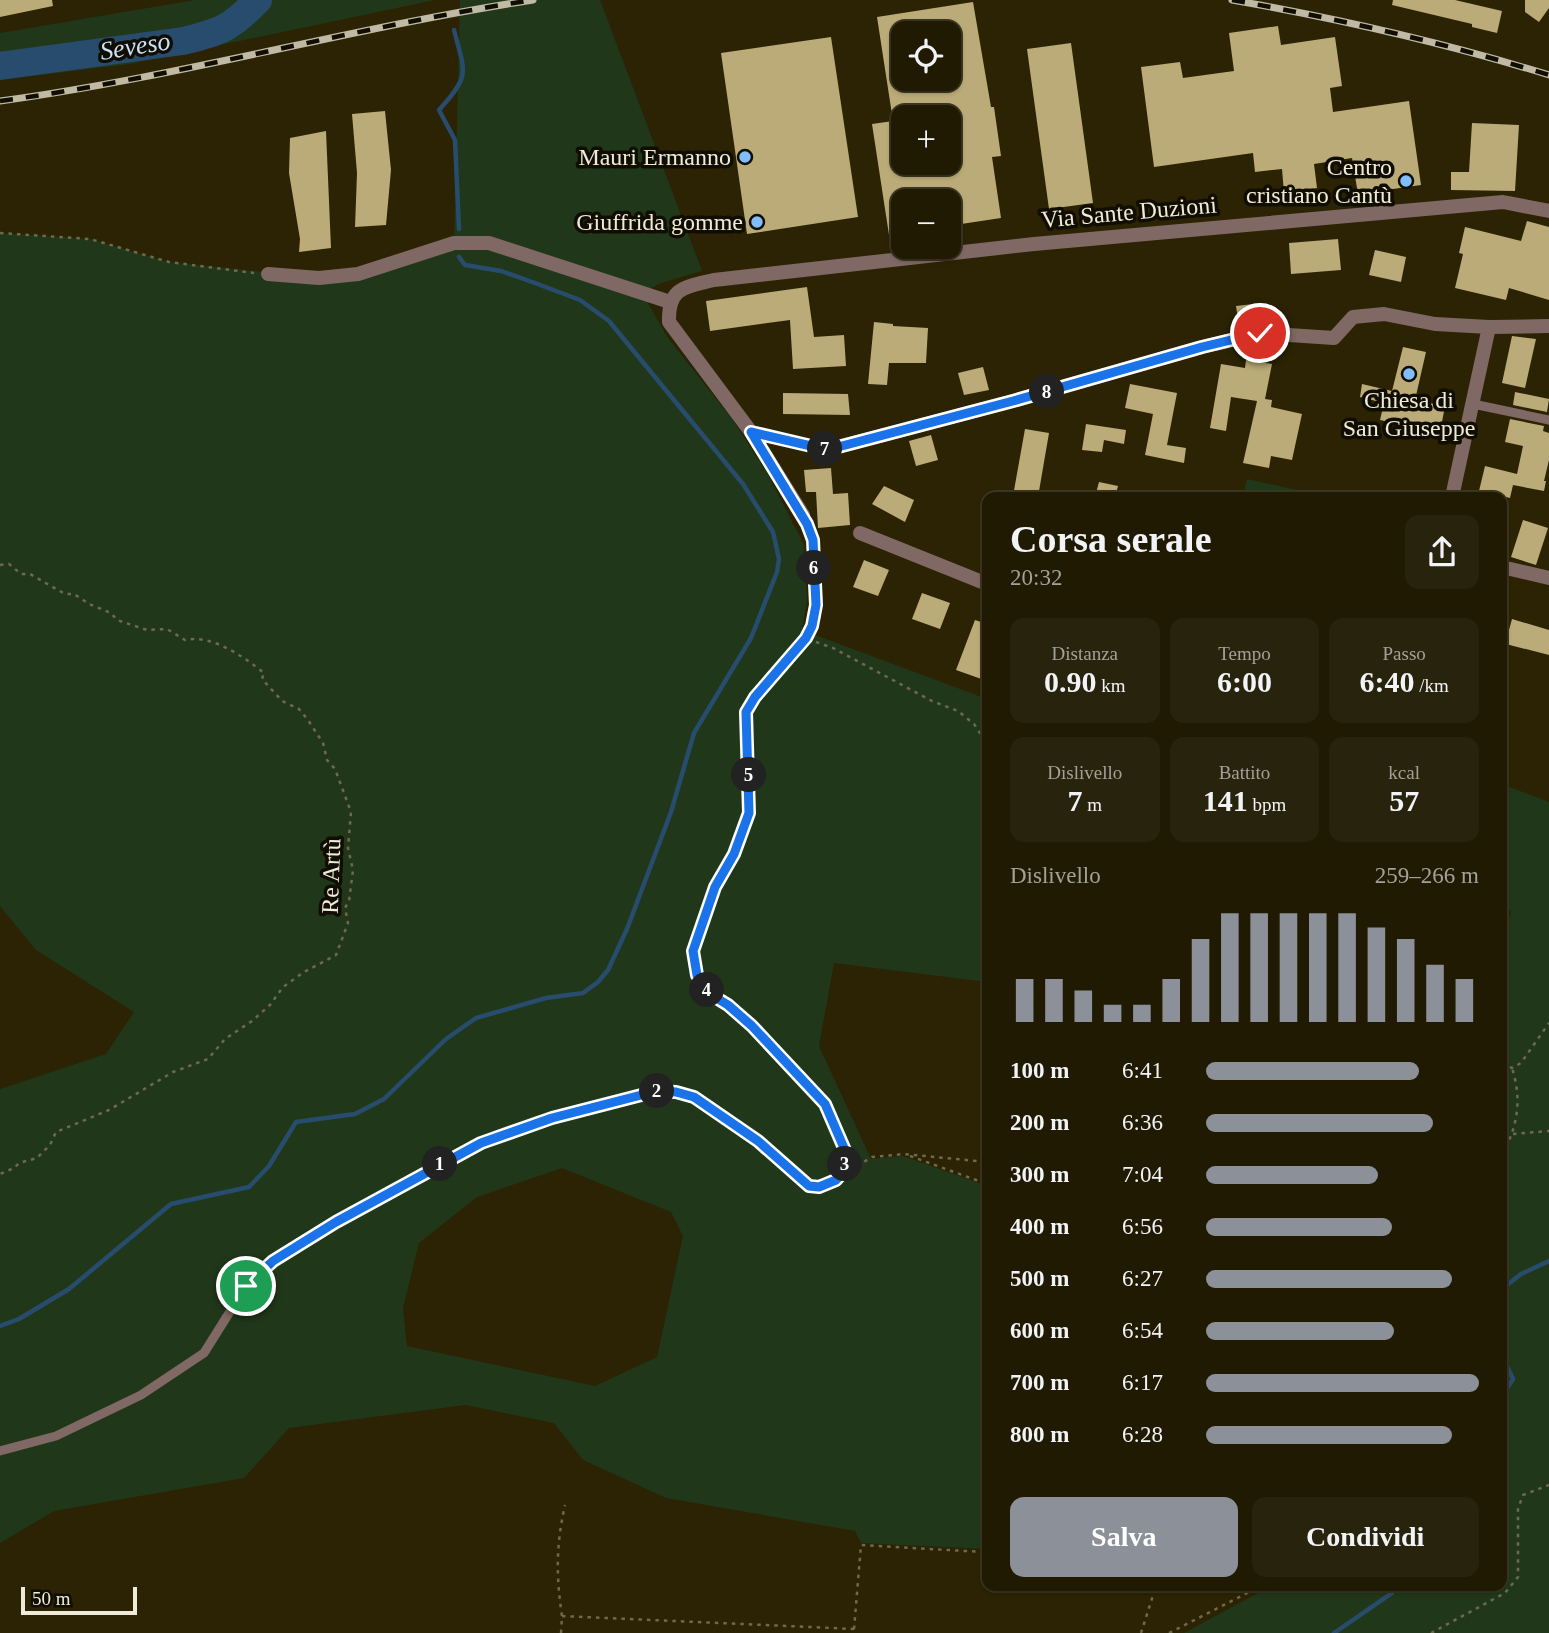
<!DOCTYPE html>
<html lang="it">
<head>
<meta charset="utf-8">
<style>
	body { margin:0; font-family:"Times New Roman",serif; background:#28230c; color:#f1f3f6; height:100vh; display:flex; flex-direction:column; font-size:26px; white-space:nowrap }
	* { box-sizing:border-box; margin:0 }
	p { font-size:23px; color:#a2a199 }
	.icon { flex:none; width:38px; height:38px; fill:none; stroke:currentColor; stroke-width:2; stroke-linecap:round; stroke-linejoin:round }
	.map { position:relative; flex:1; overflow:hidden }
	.panel { position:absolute; left:982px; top:492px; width:525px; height:1099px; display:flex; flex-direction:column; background:#201a02; border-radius:14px; box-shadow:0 2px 5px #0004,0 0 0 2px #3d3824 }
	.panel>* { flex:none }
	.tools { position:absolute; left:891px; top:21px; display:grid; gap:14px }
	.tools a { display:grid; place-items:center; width:70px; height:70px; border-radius:14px; background:#201a02; box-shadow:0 2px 5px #0004,0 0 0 2px #3d3824; font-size:35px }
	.scale { position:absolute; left:21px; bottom:18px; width:116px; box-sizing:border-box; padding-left:7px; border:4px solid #f0ebd9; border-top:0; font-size:19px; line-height:24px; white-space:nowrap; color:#f0ebd9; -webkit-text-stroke:5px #100d02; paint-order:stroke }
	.pin { position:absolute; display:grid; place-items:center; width:60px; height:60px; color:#fff; margin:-30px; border:4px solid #fff; border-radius:50%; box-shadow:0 2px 7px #0007 }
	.km { position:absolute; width:35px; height:35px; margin:-18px; border-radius:50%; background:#222; color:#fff; font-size:19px; line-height:35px; text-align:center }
	.round { display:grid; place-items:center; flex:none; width:74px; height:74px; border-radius:14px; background:#28230c }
	.head { display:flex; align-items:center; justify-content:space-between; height:119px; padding:0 28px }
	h1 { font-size:38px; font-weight:600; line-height:52px }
	.figures { display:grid; grid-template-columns:repeat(3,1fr); gap:10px; height:119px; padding:7px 28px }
	.figures div { display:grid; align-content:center; border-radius:14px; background:#28230c; text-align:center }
	.figures b { font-size:30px; font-weight:600 }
	.figures small { font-size:19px; font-weight:400 }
	.figures p { font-size:19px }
	.chart { height:196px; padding:14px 28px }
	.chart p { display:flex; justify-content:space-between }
	.chart svg { width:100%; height:126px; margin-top:7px; stroke:#8c9099; stroke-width:6 }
	.cta { display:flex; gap:14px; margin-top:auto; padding:14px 28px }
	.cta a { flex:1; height:80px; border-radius:14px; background:#8c9099; color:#fff; font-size:28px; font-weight:600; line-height:80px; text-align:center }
	.cta a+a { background:#28230c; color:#f1f3f6 }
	ul { padding:0 28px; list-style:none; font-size:23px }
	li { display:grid; grid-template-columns:112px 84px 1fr; align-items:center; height:52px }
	li i { height:18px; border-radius:9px; background:#8c9099 }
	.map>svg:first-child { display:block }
	.green { fill:#203819; fill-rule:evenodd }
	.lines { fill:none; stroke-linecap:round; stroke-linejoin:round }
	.stream { stroke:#284c6d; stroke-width:4.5 }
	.river { stroke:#284c6d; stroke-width:28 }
	.building { fill:#baab78; fill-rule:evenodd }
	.path { stroke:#6f694d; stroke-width:2.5; stroke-dasharray:3.5 5; stroke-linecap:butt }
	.service { stroke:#806964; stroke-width:9 }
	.minor { stroke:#806964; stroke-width:14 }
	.rail-casing { stroke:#c0baa4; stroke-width:7 }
	.rail { stroke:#100d02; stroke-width:4.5; stroke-dasharray:13; stroke-linecap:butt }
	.route-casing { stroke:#fff; stroke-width:14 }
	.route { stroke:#1a73e8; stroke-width:9 }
	.poi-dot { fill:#80bdfa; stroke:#100d02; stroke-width:2.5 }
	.labels { text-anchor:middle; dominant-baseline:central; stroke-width:7; stroke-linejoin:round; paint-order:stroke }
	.poi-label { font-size:24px; fill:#f0ebd9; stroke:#100d02; text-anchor:end }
	.street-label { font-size:24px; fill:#f0ebd9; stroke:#100d02 }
	.water-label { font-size:26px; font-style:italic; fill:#cbe2f9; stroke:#100d02 }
</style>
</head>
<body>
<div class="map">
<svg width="1549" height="1633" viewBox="0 0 1549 1633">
	<rect width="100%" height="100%" fill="#2b2303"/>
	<g class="green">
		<polygon points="195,0 435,0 130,64 0,80 0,33"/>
		<path d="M460,0H600L702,271L661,283L642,293L668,338L732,419L766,471L804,545L807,601L802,630L987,699V982L834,963L819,1046L871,1159L903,1156L987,1186L985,1549L861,1543L855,1531L666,1498L583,1460L554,1423L465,1405L289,1428L244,1478L54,1511L0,1543V1089L106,1054L134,1012L36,950L0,906V233L90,239L169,262L319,278L454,243ZM562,1168L671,1212L683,1236L657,1357L595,1386L407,1346L403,1308L419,1243L477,1197Z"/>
		<polygon points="1247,479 1329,497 1243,497"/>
		<polygon points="1502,784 1549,802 1549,1633 1184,1633 1271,1586 1502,1586 1502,945 1511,911 1502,908"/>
	</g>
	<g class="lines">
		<g class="stream">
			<path d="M454,30C465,73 471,75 439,110L455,140L459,229"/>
			<polyline points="1502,1289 1521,1274 1549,1261"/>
			<polyline points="0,1326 19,1319 69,1289 171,1204 249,1187 269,1166 296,1122 355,1114 384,1099 446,1039 476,1018 546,998 583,993 598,982 608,970 627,929 671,812 694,733 751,638 777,572 779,559 773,532 743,484 609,321 580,300 535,283 501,271 465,265 459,257"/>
			<polyline points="1502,1356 1513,1379 1502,1396"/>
			<polyline points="1334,1633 1392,1593 1396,1586"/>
		</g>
		<path class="river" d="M0,66L183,41C221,32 231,28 258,0"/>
	</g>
	<g class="building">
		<polygon points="0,0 52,0 53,6 0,17"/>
		<polygon points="1393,0 1455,0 1502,11 1497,33 1472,27 1472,24 1392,5"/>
		<polygon points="1525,0 1549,0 1549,8 1539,22 1525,12"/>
		<path d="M973,2L991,107H994L1001,156L992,157L1001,218L948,226V201H903V233L889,235L872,124L893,121L877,17ZM903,33H948V79H903ZM903,117H948V163H903Z"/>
		<polygon points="1278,26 1281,45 1335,37 1342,86 1330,88 1333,112 1409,101 1421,185 1358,194 1352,158 1314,164 1317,188 1284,193 1282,169 1255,172 1253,153 1154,167 1141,67 1180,62 1183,78 1234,71 1229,33"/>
		<polygon points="831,37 858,217 747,234 721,53"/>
		<polygon points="1071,43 1093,203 1049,209 1027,49"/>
		<polygon points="385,111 391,170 386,225 355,227 357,173 352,114"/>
		<polygon points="1472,123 1519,125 1515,191 1451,190 1451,172 1469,172"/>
		<polygon points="326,131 331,248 299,252 300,239 289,173 290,138"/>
		<polygon points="1527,221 1549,227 1549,300 1509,288 1506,300 1455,288 1463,254 1459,253 1465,227 1521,241"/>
		<polygon points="1338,239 1341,270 1291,274 1289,243"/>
		<polygon points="1375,250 1406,257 1401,282 1369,275"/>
		<polygon points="807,287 814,337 844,335 846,366 793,369 790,320 710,331 706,301"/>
		<polygon points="1262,303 1265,323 1239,326 1236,306"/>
		<polygon points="874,322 893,324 893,326 928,328 926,363 889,363 887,385 868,384"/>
		<polygon points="1512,336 1536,339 1525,388 1502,383"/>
		<polygon points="1403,347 1426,352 1415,400 1445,406 1441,427 1417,422 1415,428 1380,420 1384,403 1360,397 1362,384 1392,391"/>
		<polygon points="1246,360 1272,364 1265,399 1272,400 1271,407 1302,414 1292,460 1271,456 1269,468 1243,463 1257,401 1231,397 1226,431 1210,428 1221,364 1245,368"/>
		<polygon points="983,367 989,390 964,395 958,373"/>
		<polygon points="1130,384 1177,393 1167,445 1186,448 1184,463 1145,455 1153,414 1125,408"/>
		<polygon points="1515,392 1549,399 1547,412 1513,405"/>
		<polygon points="783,393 848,394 850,415 783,414"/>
		<polygon points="1510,419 1544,426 1543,431 1549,433 1549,460 1544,481 1546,481 1544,491 1513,485 1510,498 1479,491 1485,466 1517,474 1523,446 1505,442"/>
		<polygon points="1086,424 1126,430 1124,444 1104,440 1102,452 1082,450"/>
		<polygon points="1025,429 1049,433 1038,497 1013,496"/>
		<polygon points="931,435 938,460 916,466 909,441"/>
		<polygon points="831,468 833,494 848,493 850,525 818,528 816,492 806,492 804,470"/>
		<polygon points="1099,482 1118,486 1115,497 1095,497"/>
		<polygon points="884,486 914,500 905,522 872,504"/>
		<polygon points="1523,520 1548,528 1536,565 1511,557"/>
		<polygon points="864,560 889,570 878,596 853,587"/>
		<polygon points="922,593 950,603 940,629 912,619"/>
		<polygon points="1512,619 1549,630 1549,655 1502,643 1502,628 1509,630"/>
		<polygon points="975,620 987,624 987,681 956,670"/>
	</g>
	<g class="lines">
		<g class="path">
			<polyline points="0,233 90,239 169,262 254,273"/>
			<path d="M0,565L9,564L21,574H30L65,594H74L89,604L111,613L117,620L147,630L167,629L185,640C212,634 244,657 264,673L262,679L282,701L299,709L308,720L323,743L327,760L335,769L351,812L348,848L353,870L349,901L345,908L348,923L336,955L304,972L283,987L270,1005L252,1021L225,1039L208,1059L173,1072L109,1110L56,1132L50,1145L37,1158L19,1163L14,1168L0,1174"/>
			<polyline points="816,642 833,648 932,701 958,711 974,724 987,744"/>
			<polyline points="1502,1064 1512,1068 1521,1063 1549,1023"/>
			<polyline points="1513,1134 1549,1131"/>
			<path d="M1502,1155C1518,1126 1522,1099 1512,1068"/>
			<polyline points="910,1156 987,1184"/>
			<polyline points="857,1166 872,1157 904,1154 987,1162"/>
			<path d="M562,1616C556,1576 556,1545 565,1505"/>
			<polyline points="854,1629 861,1545 983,1552 987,1550"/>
			<polyline points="561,1633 562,1616 854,1629 854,1633"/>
			<polyline points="1141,1633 1156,1586"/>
			<polyline points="1169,1633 1261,1586"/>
			<polyline points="1431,1633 1505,1593 1518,1577 1518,1509 1523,1495 1549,1485"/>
		</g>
		<g class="service">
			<polyline points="1473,404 1549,420"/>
			<polyline points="751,432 824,449 838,447"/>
			<polyline points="0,1451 56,1436 141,1395 204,1353 246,1286 273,1261 336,1222 481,1143 552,1118 657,1091 676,1092 694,1097 758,1141 809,1186 819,1187 836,1180 843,1172 846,1160 844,1148 825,1104 752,1026 728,1005 710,994 697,975 693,951 715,887 734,854 749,813 746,712 755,697 806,638 812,626 816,605 813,540 803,515"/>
		</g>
		<g class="minor">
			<polyline points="268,274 319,278 358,274 454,243 489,243 670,302"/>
			<polyline points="838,447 1013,401 1202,347 1260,333 1334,338 1353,317 1384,314 1435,324 1489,327 1549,326"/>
			<polyline points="1452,497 1489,327"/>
			<path d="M803,515L751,432L669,322C668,287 685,287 714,280L1034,244L1503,202L1549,211"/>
			<polyline points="860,533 987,584"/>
			<polyline points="1502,567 1549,578"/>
		</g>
		<defs>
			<g id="rail">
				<path d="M1232,0C1340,19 1445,43 1549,75"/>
				<path d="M0,101C179,77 354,27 533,0"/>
			</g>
		</defs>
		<use href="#rail" class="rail-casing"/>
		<use href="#rail" class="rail"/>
	</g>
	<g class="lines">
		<defs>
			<polyline id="route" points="246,1286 273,1261 336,1222 481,1143 552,1118 657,1091 676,1092 694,1097 758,1141 809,1186 819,1187 836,1180 843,1172 846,1160 844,1148 825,1104 752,1026 728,1005 710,994 697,975 693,951 715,887 734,854 749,813 746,712 755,697 806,638 812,626 816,605 813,540 807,524 751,432 824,449 838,447 1013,401 1202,347 1260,333"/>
		</defs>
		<use href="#route" class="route-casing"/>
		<use href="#route" class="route"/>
	</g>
	<g class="poi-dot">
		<circle cx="745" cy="157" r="7"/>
		<circle cx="1406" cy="181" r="7"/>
		<circle cx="757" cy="222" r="7"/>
		<circle cx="1409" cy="374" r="7"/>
	</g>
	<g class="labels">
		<g class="poi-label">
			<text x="731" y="157">Mauri Ermanno</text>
			<text x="1392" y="167">Centro<tspan x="1392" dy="28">cristiano Cantù</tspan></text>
			<text x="743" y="222">Giuffrida gomme</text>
			<text x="1409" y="400" text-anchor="middle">Chiesa di<tspan x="1409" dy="28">San Giuseppe</tspan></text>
		</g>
		<g class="street-label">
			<text transform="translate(1129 212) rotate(-5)">Via Sante Duzioni</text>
			<text transform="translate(331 876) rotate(-88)">Re Artù</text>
		</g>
		<g class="water-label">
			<text transform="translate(135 46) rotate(-9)">Seveso</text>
		</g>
	</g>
</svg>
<div class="tools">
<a><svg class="icon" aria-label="locate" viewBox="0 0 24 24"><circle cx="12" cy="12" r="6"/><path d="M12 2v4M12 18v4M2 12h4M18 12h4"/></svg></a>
<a>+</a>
<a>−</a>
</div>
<div class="scale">50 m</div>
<div class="pin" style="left:246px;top:1286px;background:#1e9e55"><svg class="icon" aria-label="arrive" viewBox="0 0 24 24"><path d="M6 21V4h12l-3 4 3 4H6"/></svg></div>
<div class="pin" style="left:1260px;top:333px;background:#d93025"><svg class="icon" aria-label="check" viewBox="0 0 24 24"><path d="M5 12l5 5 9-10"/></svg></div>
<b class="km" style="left:440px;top:1164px">1</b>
<b class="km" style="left:657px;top:1091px">2</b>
<b class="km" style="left:845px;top:1164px">3</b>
<b class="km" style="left:707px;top:990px">4</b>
<b class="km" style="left:749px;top:775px">5</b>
<b class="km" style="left:814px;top:568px">6</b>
<b class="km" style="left:825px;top:449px">7</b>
<b class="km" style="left:1047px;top:392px">8</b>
<section class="panel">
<div class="head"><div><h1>Corsa serale</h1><p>20:32</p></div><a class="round"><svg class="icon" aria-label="share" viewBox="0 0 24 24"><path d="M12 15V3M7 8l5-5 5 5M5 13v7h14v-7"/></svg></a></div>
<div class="figures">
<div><p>Distanza</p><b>0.90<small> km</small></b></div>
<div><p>Tempo</p><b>6:00</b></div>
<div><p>Passo</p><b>6:40<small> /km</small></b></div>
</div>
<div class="figures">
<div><p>Dislivello</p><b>7<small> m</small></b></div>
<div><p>Battito</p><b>141<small> bpm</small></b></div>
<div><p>kcal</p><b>57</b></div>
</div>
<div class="chart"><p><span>Dislivello</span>259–266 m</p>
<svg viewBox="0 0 160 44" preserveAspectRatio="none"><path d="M5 44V29M15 44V29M25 44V33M35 44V38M45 44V38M55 44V29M65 44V15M75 44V6M85 44V6M95 44V6M105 44V6M115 44V6M125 44V11M135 44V15M145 44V24M155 44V29"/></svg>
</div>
<ul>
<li><b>100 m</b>6:41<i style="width:78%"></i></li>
<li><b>200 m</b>6:36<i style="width:83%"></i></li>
<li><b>300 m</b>7:04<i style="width:63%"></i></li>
<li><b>400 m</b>6:56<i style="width:68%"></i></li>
<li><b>500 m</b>6:27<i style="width:90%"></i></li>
<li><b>600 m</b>6:54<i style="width:69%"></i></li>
<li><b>700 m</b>6:17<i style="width:100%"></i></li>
<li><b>800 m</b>6:28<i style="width:90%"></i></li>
</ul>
<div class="cta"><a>Salva</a><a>Condividi</a></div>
</section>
</div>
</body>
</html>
